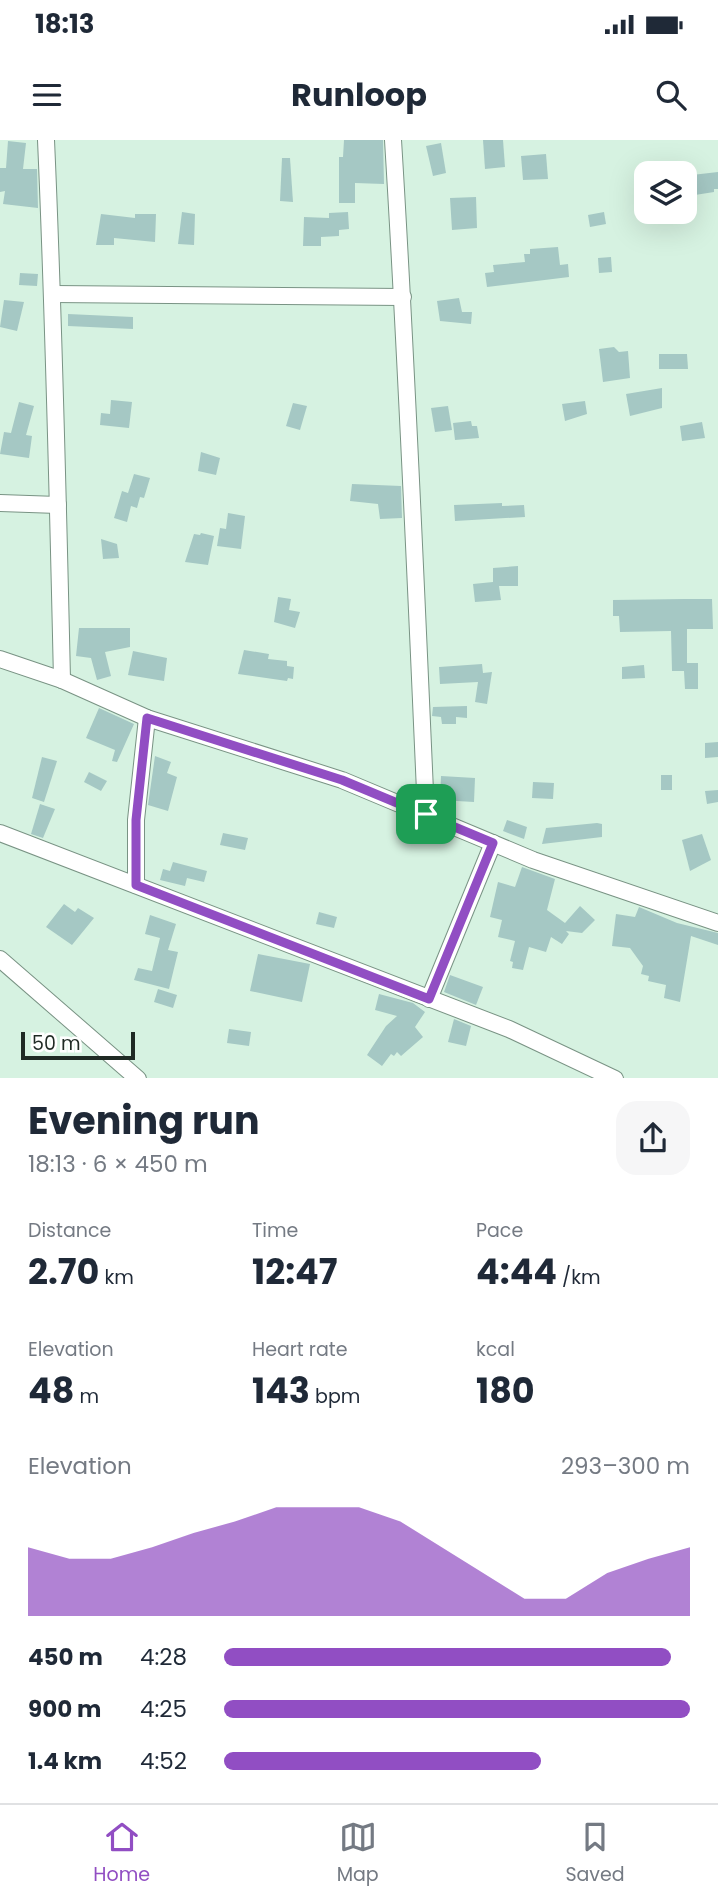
<!DOCTYPE html>
<html lang="en">
<head>
<meta charset="utf-8">
<style>
	body { margin:0; font-family:Poppins,sans-serif; background:#f6f6f7; color:#1f2937; height:100vh; display:flex; flex-direction:column; font-size:26px; white-space:nowrap }
	* { box-sizing:border-box; margin:0 }
	p { font-size:23px; color:#747a83 }
	.icon { flex:none; width:38px; height:38px; fill:none; stroke:currentColor; stroke-width:2; stroke-linecap:round; stroke-linejoin:round }
	.map { position:relative; height:938px; overflow:hidden }
	.panel { display:flex; flex-direction:column; background:#fff; flex:1 }
	.panel>* { flex:none }
	.tools { position:absolute; left:634px; top:21px; display:grid; gap:14px }
	.tools a { display:grid; place-items:center; width:63px; height:63px; border-radius:14px; background:#fff; box-shadow:0 7px 28px #0002; font-size:35px }
	.scale { position:absolute; left:21px; bottom:18px; width:114px; box-sizing:border-box; padding-left:7px; border:4px solid #1f2a24; border-top:0; font-size:19px; line-height:24px; white-space:nowrap; color:#1f2a24; -webkit-text-stroke:5px #fff; paint-order:stroke }
	.pin { position:absolute; display:grid; place-items:center; width:60px; height:60px; color:#fff; margin:-30px; border-radius:14px; box-shadow:0 4px 10px #0006 }
	.round { display:grid; place-items:center; flex:none; width:74px; height:74px; border-radius:21px; background:#f6f6f7 }
	.overview { display:flex; align-items:center; justify-content:space-between; height:119px; padding:0 28px }
	h1 { font-size:38px; font-weight:700; line-height:52px }
	.metrics { display:grid; grid-template-columns:repeat(3,1fr); gap:10px; height:119px; padding:7px 28px }
	.metrics div { display:grid; align-content:center }
	.metrics b { font-size:35px; font-weight:700 }
	.metrics small { font-size:19px; font-weight:400 }
	.metrics p { font-size:19px }
	.chart { height:196px; padding:14px 28px }
	.chart p { display:flex; justify-content:space-between }
	.chart svg { width:100%; height:126px; margin-top:7px; fill:#914ec3; opacity:.7 }
	ul { padding:0 28px; list-style:none; font-size:23px }
	li { display:grid; grid-template-columns:112px 84px 1fr; align-items:center; height:52px }
	li i { height:18px; border-radius:9px; background:#914ec3 }
	.status { display:flex; justify-content:space-between; align-items:center; height:49px; padding:0 35px; background:#fff; direction:ltr }
	.status svg { height:19px; fill:currentColor }
	header { display:flex; justify-content:space-between; align-items:center; height:91px; padding:0 28px; background:#fff; font-size:32px; font-weight:700 }
	.menu { display:flex; justify-content:space-around; align-items:center; height:98px; border-top:2px solid #e0e1e3; background:#fff; font-size:19px; color:#747a83 }
	.menu a { display:grid; justify-items:center; gap:4px }
	.menu .current { color:#914ec3 }
	.map>svg:first-child { display:block }
	.building { fill:#a5c8c4 }
	.lines { fill:none; stroke-linecap:round; stroke-linejoin:round }
	.minor-casing { stroke:#799384; stroke-width:18 }
	.minor { stroke:#fff; stroke-width:16 }
	.route-casing { stroke:#fff; stroke-width:14 }
	.route { stroke:#914ec3; stroke-width:9 }
</style>
</head>
<body>
<div class="status"><b>18:13</b><svg viewBox="0 0 49 12"><path d="M0 12V9h3v3zM5 12V6h3v6zM10 12V3h3v9zM15 12V0h3v12zM26 1h20v11H26zM47 4h2v5h-2z"/></svg></div>
<header><svg class="icon" aria-label="menu" viewBox="0 0 24 24"><path d="M4 6h16M4 12h16M4 18h16"/></svg>Runloop<svg class="icon" aria-label="search" viewBox="0 0 24 24"><circle cx="10" cy="10" r="6"/><path d="M15 15l6 6"/></svg></header>
<div class="map">
<svg width="718" height="939" viewBox="0 0 718 939">
	<rect width="100%" height="100%" fill="#d6f2e1"/>
	<g class="building">
		<polygon points="344,0 383,0 384,44 355,43 355,63 339,63 339,17 343,17"/>
		<polygon points="483,0 503,0 505,27 485,29"/>
		<polygon points="8,1 26,3 23,29 37,29 38,68 3,64 5,51 0,52 0,28 6,28"/>
		<polygon points="441,3 446,33 433,36 426,6"/>
		<polygon points="546,14 548,39 523,40 521,16"/>
		<polygon points="282,18 290,18 293,62 280,61"/>
		<polygon points="718,32 718,49 714,49 714,52 695,55 692,35"/>
		<polygon points="476,57 477,88 452,90 450,58"/>
		<polygon points="182,72 195,74 194,105 178,104"/>
		<polygon points="348,72 349,89 339,90 339,96 321,97 321,106 303,106 304,77 329,78 329,73"/>
		<polygon points="604,72 606,84 590,87 588,75"/>
		<polygon points="101,74 135,78 135,74 156,74 155,102 114,98 114,105 96,105"/>
		<polygon points="558,107 560,125 568,124 569,137 487,147 485,133 494,132 493,125 525,122 524,114 530,114 530,109"/>
		<polygon points="611,117 612,132 599,133 598,118"/>
		<polygon points="20,133 38,134 37,146 19,145"/>
		<polygon points="459,158 462,172 472,172 471,184 440,181 437,161"/>
		<polygon points="4,160 24,162 17,191 0,187"/>
		<polygon points="68,174 133,177 133,189 68,186"/>
		<polygon points="614,207 619,212 628,211 630,238 603,242 599,209"/>
		<polygon points="659,214 687,214 688,229 659,229"/>
		<polygon points="662,248 662,268 630,276 626,254"/>
		<polygon points="111,260 132,262 129,288 100,285 101,273 110,274"/>
		<polygon points="585,261 587,274 565,281 562,264"/>
		<polygon points="19,262 34,266 26,295 32,296 29,318 0,314 4,292 11,293"/>
		<polygon points="293,263 307,266 300,290 286,286"/>
		<polygon points="448,266 452,290 435,292 431,268"/>
		<polygon points="471,281 472,286 477,286 479,298 455,300 453,283"/>
		<polygon points="702,282 705,298 682,301 680,286"/>
		<polygon points="201,312 220,318 216,335 198,331"/>
		<polygon points="134,334 150,338 144,358 140,357 137,368 131,366 127,382 114,378 122,351 128,353"/>
		<polygon points="352,344 401,346 402,378 380,379 378,364 350,361"/>
		<polygon points="502,363 502,366 524,365 525,377 455,381 454,365"/>
		<polygon points="228,373 245,376 241,409 217,406 220,388 226,389"/>
		<polygon points="201,393 214,396 208,425 185,422 194,394 200,395"/>
		<polygon points="101,399 117,404 119,418 103,419"/>
		<polygon points="518,426 518,446 499,446 501,460 475,462 473,444 493,442 493,428"/>
		<polygon points="278,457 291,459 289,470 300,472 295,488 274,482"/>
		<polygon points="684,459 712,459 713,489 687,489 687,523 698,523 698,549 685,549 684,531 672,531 671,491 620,492 619,476 613,476 613,460"/>
		<polygon points="79,488 130,488 130,507 105,512 111,536 97,540 91,518 76,516"/>
		<polygon points="244,510 269,514 268,519 287,521 287,526 294,527 293,539 288,538 287,541 238,534"/>
		<polygon points="133,511 167,518 164,541 128,535"/>
		<polygon points="482,524 483,533 492,532 487,564 475,562 478,542 440,544 439,527"/>
		<polygon points="644,525 645,538 622,539 622,527"/>
		<polygon points="467,566 467,578 456,577 456,584 442,584 441,577 432,576 433,567"/>
		<polygon points="99,568 134,584 117,622 112,621 115,610 86,598"/>
		<polygon points="718,602 718,617 705,618 705,603"/>
		<polygon points="155,616 171,622 167,633 177,637 168,671 148,665"/>
		<polygon points="42,617 57,621 44,662 32,658"/>
		<polygon points="89,632 107,641 101,651 84,642"/>
		<rect x="661" y="635" width="11" height="15"/>
		<polygon points="441,636 475,638 474,662 440,660"/>
		<polygon points="533,642 554,643 553,659 532,658"/>
		<polygon points="718,650 718,662 707,664 705,651"/>
		<polygon points="40,664 55,669 43,698 31,694"/>
		<polygon points="507,680 527,687 524,699 503,691"/>
		<polygon points="597,683 602,684 602,697 542,704 546,688"/>
		<polygon points="223,693 248,698 245,710 220,705"/>
		<polygon points="702,694 711,720 690,731 682,700"/>
		<polygon points="173,722 207,731 204,742 187,738 185,746 160,740 163,729 170,731"/>
		<polygon points="522,727 555,739 547,770 565,783 580,766 595,780 582,793 566,791 569,794 562,804 551,797 546,812 529,807 523,830 512,828 513,822 510,821 515,801 498,797 502,780 490,777 498,742 515,747"/>
		<polygon points="64,764 75,772 78,768 94,778 72,805 46,787"/>
		<polygon points="639,767 677,783 718,793 718,805 691,796 680,862 664,858 666,845 648,841 649,836 641,834 643,826 630,808 612,806 616,774 635,777"/>
		<polygon points="319,772 337,777 334,788 316,784"/>
		<polygon points="150,775 176,784 168,810 178,812 169,849 134,840 138,828 152,831 160,798 145,794"/>
		<polygon points="258,814 310,824 302,862 250,851"/>
		<polygon points="450,835 483,847 476,865 444,852"/>
		<polygon points="158,849 177,855 173,868 154,862"/>
		<polygon points="379,854 413,863 425,872 415,887 423,897 401,916 397,912 394,916 391,914 382,926 367,915 386,886 397,876 375,870"/>
		<polygon points="454,879 471,886 466,906 448,902"/>
		<polygon points="229,889 251,892 249,906 227,903"/>
	</g>
	<g class="lines">
		<defs>
			<g id="minor">
				<path d="M46,0C54,180 58,360 62,540"/>
				<path d="M393,0C407,225 416,450 426,674"/>
				<polyline points="53,154 403,157"/>
				<polyline points="0,363 58,365"/>
				<polyline points="0,519 62,540 147,578 342,640 533,720 718,783"/>
				<polyline points="0,693 509,889 615,939"/>
				<polyline points="136,745 136,680 147,578"/>
				<polyline points="0,819 138,939"/>
				<polyline points="429,859 493,703"/>
			</g>
		</defs>
		<use href="#minor" class="minor-casing"/>
		<use href="#minor" class="minor"/>
	</g>
	<g class="lines">
		<defs>
			<polygon id="route" points="147,578 342,640 493,703 429,859 136,745 136,680"/>
		</defs>
		<use href="#route" class="route-casing"/>
		<use href="#route" class="route"/>
	</g>
</svg>
<div class="tools">
<a><svg class="icon" aria-label="layers" viewBox="0 0 24 24"><path d="M12 4l9 5-9 5-9-5zM3 14l9 5 9-5"/></svg></a>
</div>
<div class="scale">50 m</div>
<div class="pin" style="left:426px;top:674px;background:#1e9e55"><svg class="icon" aria-label="arrive" viewBox="0 0 24 24"><path d="M6 21V4h12l-3 4 3 4H6"/></svg></div>
</div>
<section class="panel">
<div class="overview"><div><h1>Evening run</h1><p>18:13 · 6 × 450 m</p></div><a class="round"><svg class="icon" aria-label="share" viewBox="0 0 24 24"><path d="M12 15V3M7 8l5-5 5 5M5 13v7h14v-7"/></svg></a></div>
<div class="metrics">
<div><p>Distance</p><b>2.70<small> km</small></b></div>
<div><p>Time</p><b>12:47</b></div>
<div><p>Pace</p><b>4:44<small> /km</small></b></div>
</div>
<div class="metrics">
<div><p>Elevation</p><b>48<small> m</small></b></div>
<div><p>Heart rate</p><b>143<small> bpm</small></b></div>
<div><p>kcal</p><b>180</b></div>
</div>
<div class="chart"><p><span>Elevation</span>293–300 m</p>
<svg viewBox="0 0 160 44" preserveAspectRatio="none"><path d="M0 44V20L10 24L20 24L30 20L40 15L50 11L60 6L70 6L80 6L90 11L100 20L110 29L120 38L130 38L140 29L150 24L160 20V44z"/></svg>
</div>
<ul>
<li><b>450 m</b>4:28<i style="width:96%"></i></li>
<li><b>900 m</b>4:25<i style="width:100%"></i></li>
<li><b>1.4 km</b>4:52<i style="width:68%"></i></li>
</ul>
</section>
<nav class="menu">
<a class="current"><svg class="icon" aria-label="home" viewBox="0 0 24 24"><path d="M3 11l9-7 9 7M6 9v11h12V9"/></svg>Home</a>
<a><svg class="icon" aria-label="map" viewBox="0 0 24 24"><path d="M3 6l6-2 6 2 6-2v14l-6 2-6-2-6 2zM9 4v14M15 6v14"/></svg>Map</a>
<a><svg class="icon" aria-label="saved" viewBox="0 0 24 24"><path d="M7 4h10v16l-5-4-5 4z"/></svg>Saved</a>
</nav>
</body>
</html>
